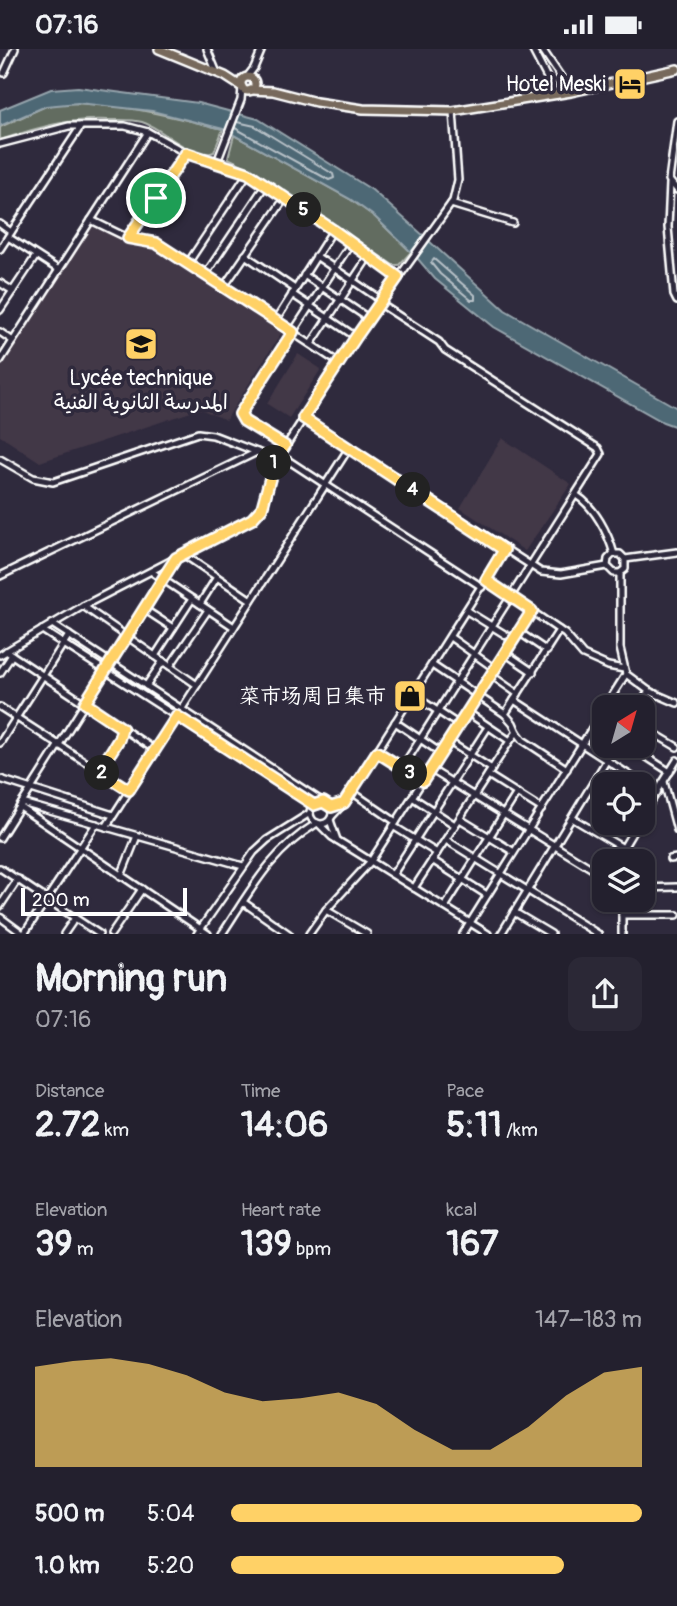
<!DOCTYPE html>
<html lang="en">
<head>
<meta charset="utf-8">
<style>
	body { margin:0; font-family:Pangolin,"Playpen Sans Arabic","LXGW WenKai TC",sans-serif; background:#2b2836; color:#f1f3f6; height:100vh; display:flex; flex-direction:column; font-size:26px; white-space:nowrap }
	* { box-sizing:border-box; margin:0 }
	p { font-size:23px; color:#a3a3aa }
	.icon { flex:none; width:38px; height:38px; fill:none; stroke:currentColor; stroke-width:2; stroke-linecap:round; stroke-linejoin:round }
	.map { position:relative; height:885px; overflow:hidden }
	.panel { display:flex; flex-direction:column; background:#23202e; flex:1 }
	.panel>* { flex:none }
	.needle { width:46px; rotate:37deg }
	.buttons { position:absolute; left:592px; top:646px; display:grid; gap:14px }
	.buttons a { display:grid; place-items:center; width:63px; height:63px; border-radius:14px; background:#23202e; box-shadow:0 2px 5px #0004,0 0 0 2px #403e4a; font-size:35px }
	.scale { position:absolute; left:21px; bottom:18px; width:166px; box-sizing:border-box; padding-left:7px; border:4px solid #fff; border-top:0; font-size:19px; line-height:24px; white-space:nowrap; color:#fff; -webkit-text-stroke:5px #2f2a3d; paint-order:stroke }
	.pin { position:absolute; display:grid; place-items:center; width:60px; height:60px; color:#fff; margin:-30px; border:4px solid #fff; border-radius:50%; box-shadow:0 2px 7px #0007 }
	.km { position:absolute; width:35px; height:35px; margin:-18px; border-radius:50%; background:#222; color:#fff; font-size:19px; line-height:35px; text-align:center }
	.round { display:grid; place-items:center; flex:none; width:74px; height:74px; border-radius:14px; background:#2b2836 }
	.head { display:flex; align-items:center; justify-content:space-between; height:119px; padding:0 35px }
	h1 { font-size:38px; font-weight:800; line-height:52px }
	.metrics { display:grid; grid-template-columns:repeat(3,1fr); gap:10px; height:119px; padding:7px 35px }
	.metrics div { display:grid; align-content:center }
	.metrics b { font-size:35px; font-weight:800 }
	.metrics small { font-size:19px; font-weight:400 }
	.metrics p { font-size:19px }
	.chart { height:196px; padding:14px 35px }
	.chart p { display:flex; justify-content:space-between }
	.chart svg { width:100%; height:126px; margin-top:7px; fill:#ffd166; opacity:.7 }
	ul { padding:0 35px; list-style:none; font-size:23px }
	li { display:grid; grid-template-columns:112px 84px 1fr; align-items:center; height:52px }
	li i { height:18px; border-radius:9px; background:#ffd166 }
	.status { display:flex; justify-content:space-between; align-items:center; height:49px; padding:0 35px; background:#23202e; direction:ltr }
	.status svg { height:19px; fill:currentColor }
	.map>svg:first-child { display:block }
	.built { fill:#423747 }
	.green { fill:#626c60; stroke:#b0b6b0; stroke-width:2 }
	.water { fill:#4e6775; stroke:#95a4ac; stroke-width:2 }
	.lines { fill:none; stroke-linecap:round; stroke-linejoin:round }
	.shore { stroke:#b8c2c8; stroke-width:2 }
	.minor-casing { stroke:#fff; stroke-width:10 }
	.major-casing { stroke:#fff; stroke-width:12 }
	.minor { stroke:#2f2a3d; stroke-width:5 }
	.major { stroke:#77695c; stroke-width:7 }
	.route-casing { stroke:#fff; stroke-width:14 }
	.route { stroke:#ffd166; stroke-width:9 }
	.labels { text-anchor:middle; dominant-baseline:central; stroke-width:7; stroke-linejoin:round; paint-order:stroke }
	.poi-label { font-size:21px; fill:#fff; stroke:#2f2a3d; text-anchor:end }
</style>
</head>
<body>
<div class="status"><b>07:16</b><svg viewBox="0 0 49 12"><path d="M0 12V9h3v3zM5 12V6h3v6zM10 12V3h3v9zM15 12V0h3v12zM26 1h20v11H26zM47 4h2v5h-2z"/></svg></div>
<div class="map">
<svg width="677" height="885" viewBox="0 0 677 885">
	<rect width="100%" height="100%" fill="#2f2a3d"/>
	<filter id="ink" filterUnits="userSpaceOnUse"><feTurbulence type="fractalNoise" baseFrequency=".0143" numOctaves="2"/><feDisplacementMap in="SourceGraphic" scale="14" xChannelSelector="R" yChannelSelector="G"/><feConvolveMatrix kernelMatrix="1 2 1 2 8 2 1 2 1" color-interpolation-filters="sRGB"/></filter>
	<g filter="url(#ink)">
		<g class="built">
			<polygon points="88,176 138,196 146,191 282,283 226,371 200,360 40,413 0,387 0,307"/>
			<polygon points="298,305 321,320 289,369 267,355"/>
			<polygon points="502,389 571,435 525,502 460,459"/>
		</g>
		<g class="green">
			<path d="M61,54C117,53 170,67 223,80L214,103C193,113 163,79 142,73C132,70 121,71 110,71C68,69 39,78 0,91V78L46,57Z"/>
			<polygon points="234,86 350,150 375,168 411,203 399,216 393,216 253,121 228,109"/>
		</g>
		<g class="water">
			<polygon points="78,38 198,54 258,70 372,141 424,187 411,203 375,168 350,150 223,80 152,62 78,54 46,57 0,77 0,61 51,40"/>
			<polygon points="429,192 505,261 677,359 677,378 663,373 494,278 435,230 417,209"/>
		</g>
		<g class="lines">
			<g class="shore">
				<polyline points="235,79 329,131 334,129 333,125 255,77 237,73"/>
				<polygon points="434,210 475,246 475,251 471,251 440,225 431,214"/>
			</g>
			<defs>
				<g id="minor">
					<polyline points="207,0 217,24"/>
					<polyline points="532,0 556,46"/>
					<polyline points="542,0 571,43"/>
					<polyline points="4,24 15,0"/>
					<polyline points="247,28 254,19 262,0"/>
					<polyline points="677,72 669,131 677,141"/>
					<polyline points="0,95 69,77 125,77 148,83 186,104 248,124 333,181 398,228"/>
					<polyline points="217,113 241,51 242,38"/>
					<polyline points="670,134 668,178 674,246 677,252"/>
					<polyline points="451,155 513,174"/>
					<polyline points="91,171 128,189 156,194 339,314"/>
					<polyline points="0,175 11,183"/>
					<polyline points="8,188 59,221"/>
					<polyline points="128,189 186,104"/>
					<polyline points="0,200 81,77"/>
					<polyline points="245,206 295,240"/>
					<polyline points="316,207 381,251"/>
					<polyline points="188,214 248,124"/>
					<polyline points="205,226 266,135"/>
					<polyline points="304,226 368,269"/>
					<polyline points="0,234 13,242"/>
					<polyline points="223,239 285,149"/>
					<polyline points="292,245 356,288"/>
					<polyline points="379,254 439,293 445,301 598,399 601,405 402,719"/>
					<polyline points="0,261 36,207"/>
					<polyline points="276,271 333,181"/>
					<polyline points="0,283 13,292"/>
					<polyline points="311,295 369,207"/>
					<polyline points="0,312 148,83"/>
					<polyline points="303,369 541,523 561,525 607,517"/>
					<polyline points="285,397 244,372 240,364 351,194"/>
					<polyline points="280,406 482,538"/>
					<polyline points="0,410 33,429 53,433 198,384 213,386 275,410"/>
					<path d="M576,446C595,458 608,484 614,505"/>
					<polyline points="183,505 251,551"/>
					<polyline points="625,510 625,520 620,524 614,524 607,517 608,510 613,505 620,505 625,510 677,503"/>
					<polyline points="152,523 234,578"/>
					<polyline points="620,524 620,599 626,625 649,642 677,654"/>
					<polyline points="0,527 257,403"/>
					<polyline points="486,531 565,585 583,606 608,617 624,620"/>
					<polyline points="200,555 217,528"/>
					<polyline points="83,557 197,636"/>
					<polyline points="144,560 173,579"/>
					<polyline points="467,562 514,591"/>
					<polyline points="52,575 323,753"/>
					<polyline points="42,581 314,756"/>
					<polyline points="519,583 547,602"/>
					<polyline points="450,588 495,620"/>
					<polyline points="6,602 155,701"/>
					<polyline points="505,604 533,623"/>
					<polyline points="0,606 83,557 252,470 265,454 275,410 280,406 356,288 453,152 458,131 453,62"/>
					<polyline points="155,607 192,550"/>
					<polyline points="432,616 505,665 559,581"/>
					<polyline points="170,617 208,561"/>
					<polyline points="0,624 12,606"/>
					<polyline points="491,626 518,645"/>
					<polyline points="146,637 163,612"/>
					<polyline points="413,646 459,676"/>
					<polyline points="514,651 657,744"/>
					<polyline points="0,658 129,741"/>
					<polyline points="605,658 626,625"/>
					<polyline points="639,658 649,642"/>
					<polyline points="467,663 510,692 517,683 523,691 567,720"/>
					<polyline points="505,665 513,674 517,683"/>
					<polyline points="395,673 441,704"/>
					<polyline points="642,677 677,698"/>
					<polyline points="448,692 492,720"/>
					<polyline points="0,694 69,586"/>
					<polyline points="628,696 670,723"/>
					<polyline points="377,703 423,732"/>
					<polyline points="430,720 604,827"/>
					<polyline points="99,722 119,690 122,679"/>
					<polyline points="488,726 542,760"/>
					<polyline points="0,730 113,766"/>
					<polyline points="664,733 677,781"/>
					<polyline points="593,734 604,740"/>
					<polyline points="352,743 396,773"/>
					<polyline points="412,748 455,776"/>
					<circle cx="321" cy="764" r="11"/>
					<polyline points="22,754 243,817"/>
					<polyline points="20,758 208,885"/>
					<polyline points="332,767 344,754 504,501"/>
					<polyline points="642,767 677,711"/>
					<polyline points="572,769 623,799"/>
					<polyline points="460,770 514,803"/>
					<polyline points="330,771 337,791"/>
					<polyline points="319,775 332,788 488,885"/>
					<polyline points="393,777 437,804"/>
					<polyline points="106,778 349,399"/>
					<polyline points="593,781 604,765"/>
					<polyline points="0,789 176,510"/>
					<polyline points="446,791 598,885"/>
					<polyline points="670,810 677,809"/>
					<polyline points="432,811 487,846"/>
					<polyline points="622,812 623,799 638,774"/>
					<polyline points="0,819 99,885"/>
					<polyline points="393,825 488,678"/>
					<polyline points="121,827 137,787"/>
					<polyline points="414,839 510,692"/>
					<polyline points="642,839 677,838"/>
					<polyline points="622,850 622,885"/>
					<polyline points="243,853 289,885"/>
					<polyline points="0,857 18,830"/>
					<polyline points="445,858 517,744"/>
					<polyline points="326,861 371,812 532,562"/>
					<polyline points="514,863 551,885"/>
					<polyline points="622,866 677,866"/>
					<polyline points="0,868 23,885"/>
					<polyline points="24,885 96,775"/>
					<polyline points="64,885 75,869"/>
					<polyline points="111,885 142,840"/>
					<polyline points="197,885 254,803 267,791 310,764"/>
					<path d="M222,885C251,841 270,803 317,774"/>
					<polyline points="309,885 326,861 367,885"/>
					<polyline points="463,885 604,660"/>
					<polyline points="501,885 616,696"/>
				</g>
				<g id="major">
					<polyline points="159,0 225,27 242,38"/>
					<circle cx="248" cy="35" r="7"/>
					<polyline points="251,41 273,42 316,53 363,60 453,62 571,43 677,20"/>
				</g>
			</defs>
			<use href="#minor" class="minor-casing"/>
			<use href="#major" class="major-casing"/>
			<use href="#minor" class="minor"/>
			<use href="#major" class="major"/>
		</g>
	</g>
	<g class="lines" filter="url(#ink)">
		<defs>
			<polygon id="route" points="186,104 248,124 333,181 398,228 356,288 303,369 504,501 486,531 532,562 423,732 377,703 344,754 331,758 323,753 314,756 177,667 129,741 99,722 119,690 122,679 85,654 176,509 252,470 262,459 275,411 285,397 244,372 240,365 293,283 156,194 128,189"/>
		</defs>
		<use href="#route" class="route-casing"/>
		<use href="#route" class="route"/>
	</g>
	<defs>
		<symbol id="hotel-square" viewBox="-11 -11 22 22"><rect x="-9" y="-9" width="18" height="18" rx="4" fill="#ffd166" stroke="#2f2a3d"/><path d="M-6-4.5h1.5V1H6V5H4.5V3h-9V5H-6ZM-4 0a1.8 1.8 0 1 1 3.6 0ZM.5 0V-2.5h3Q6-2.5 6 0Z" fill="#111"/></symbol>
		<symbol id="school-square" viewBox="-11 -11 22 22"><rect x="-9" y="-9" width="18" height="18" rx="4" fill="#ffd166" stroke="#2f2a3d"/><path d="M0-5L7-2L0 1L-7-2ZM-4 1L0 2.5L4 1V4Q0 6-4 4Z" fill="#111"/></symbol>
		<symbol id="shop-square" viewBox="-11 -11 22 22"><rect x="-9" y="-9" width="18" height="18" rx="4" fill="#ffd166" stroke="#2f2a3d"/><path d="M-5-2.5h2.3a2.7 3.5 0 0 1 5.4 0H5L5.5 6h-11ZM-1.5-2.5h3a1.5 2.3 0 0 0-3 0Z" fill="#111"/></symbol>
	</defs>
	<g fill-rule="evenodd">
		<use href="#hotel-square" x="611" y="16" width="38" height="38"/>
		<use href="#school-square" x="122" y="276" width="38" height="38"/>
		<use href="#shop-square" x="391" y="628" width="38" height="38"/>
	</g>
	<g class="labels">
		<g class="poi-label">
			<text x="606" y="35">Hotel Meski</text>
			<text x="141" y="329" text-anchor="middle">Lycée technique<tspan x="141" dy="24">المدرسة الثانوية الفنية</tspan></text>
			<text x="386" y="647">菜市场周日集市</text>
		</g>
	</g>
</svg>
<div class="buttons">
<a><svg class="needle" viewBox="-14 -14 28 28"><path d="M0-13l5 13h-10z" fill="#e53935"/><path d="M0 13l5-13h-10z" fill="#a3a3aa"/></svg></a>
<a><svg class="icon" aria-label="locate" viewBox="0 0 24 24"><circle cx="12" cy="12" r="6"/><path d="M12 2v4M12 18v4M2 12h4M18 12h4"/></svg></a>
<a><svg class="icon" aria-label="layers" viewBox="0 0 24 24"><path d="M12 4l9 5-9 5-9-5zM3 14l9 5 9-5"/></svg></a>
</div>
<div class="scale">200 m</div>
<div class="pin" style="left:156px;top:149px;background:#1e9e55"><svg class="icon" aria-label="arrive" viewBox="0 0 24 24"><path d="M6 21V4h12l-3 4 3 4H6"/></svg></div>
<b class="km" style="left:274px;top:414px">1</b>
<b class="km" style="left:102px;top:724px">2</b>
<b class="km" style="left:410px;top:724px">3</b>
<b class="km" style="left:413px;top:441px">4</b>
<b class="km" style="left:304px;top:161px">5</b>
</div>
<section class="panel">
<div class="head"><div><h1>Morning run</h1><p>07:16</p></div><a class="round"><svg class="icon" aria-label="share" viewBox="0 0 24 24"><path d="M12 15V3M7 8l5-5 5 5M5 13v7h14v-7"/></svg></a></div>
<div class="metrics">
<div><p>Distance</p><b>2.72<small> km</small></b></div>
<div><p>Time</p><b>14:06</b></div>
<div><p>Pace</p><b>5:11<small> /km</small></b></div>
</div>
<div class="metrics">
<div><p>Elevation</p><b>39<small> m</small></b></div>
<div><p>Heart rate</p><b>139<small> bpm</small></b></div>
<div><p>kcal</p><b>167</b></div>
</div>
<div class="chart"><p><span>Elevation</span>147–183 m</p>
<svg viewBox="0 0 160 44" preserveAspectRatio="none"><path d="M0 44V9L10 7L20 6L30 8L40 12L50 18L60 21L70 20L80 18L90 22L100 31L110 38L120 38L130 30L140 19L150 11L160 9V44z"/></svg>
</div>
<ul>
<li><b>500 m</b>5:04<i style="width:100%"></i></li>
<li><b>1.0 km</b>5:20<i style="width:81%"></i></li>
</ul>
</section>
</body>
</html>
